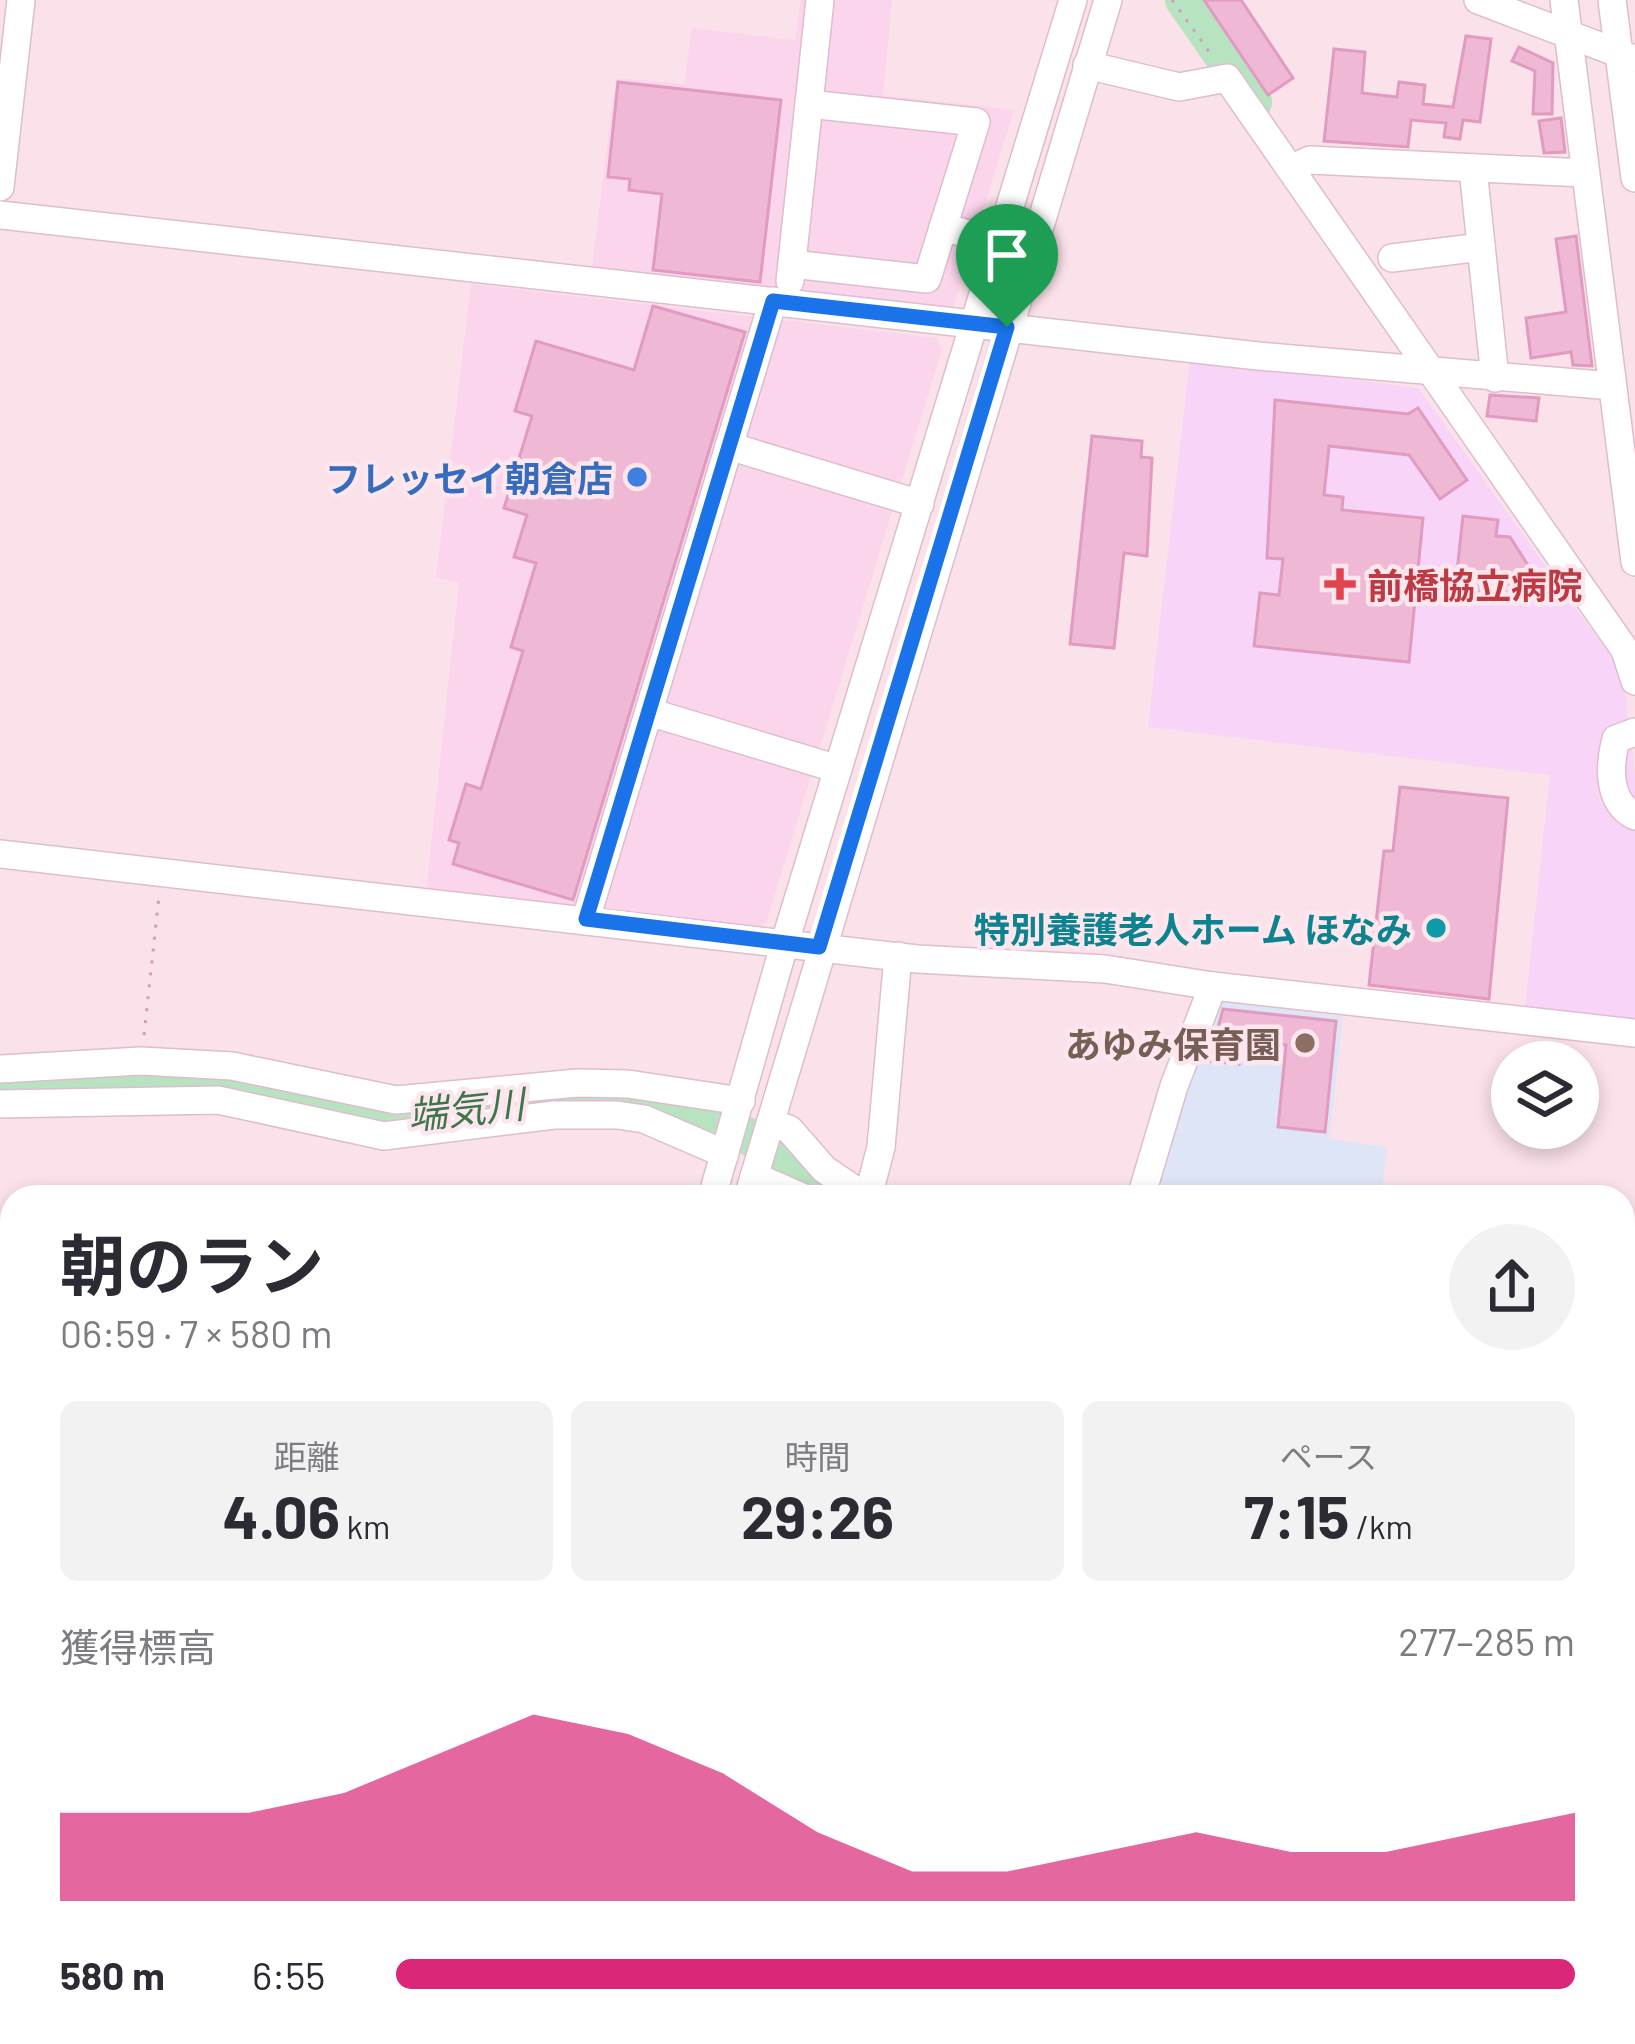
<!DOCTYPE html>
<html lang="ja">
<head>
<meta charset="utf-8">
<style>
	body { margin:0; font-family:Barlow,"Noto Sans JP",sans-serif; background:#f2f2f3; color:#2b2b33; height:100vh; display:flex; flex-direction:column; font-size:45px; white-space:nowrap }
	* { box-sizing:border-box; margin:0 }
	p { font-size:39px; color:#7c7c81 }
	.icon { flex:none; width:66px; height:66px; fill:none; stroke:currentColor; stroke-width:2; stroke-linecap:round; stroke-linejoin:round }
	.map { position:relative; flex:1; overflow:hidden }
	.drawer { position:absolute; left:0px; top:1185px; width:1635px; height:861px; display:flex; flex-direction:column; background:#fff; border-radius:36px 36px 0 0; box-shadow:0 6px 18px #0003 }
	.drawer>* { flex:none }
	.tools { position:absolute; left:1491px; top:1041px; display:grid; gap:24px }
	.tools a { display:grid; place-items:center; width:108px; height:108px; border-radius:50%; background:#fff; box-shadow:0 6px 18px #0003; font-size:60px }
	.pin { position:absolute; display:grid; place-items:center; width:102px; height:102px; color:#fff; margin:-123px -51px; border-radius:50% 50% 50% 0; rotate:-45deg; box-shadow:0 0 12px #0007 }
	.pin .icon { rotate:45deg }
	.round { display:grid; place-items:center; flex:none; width:126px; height:126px; border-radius:63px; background:#f2f2f3 }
	.summary { display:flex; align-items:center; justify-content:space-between; height:204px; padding:0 60px }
	h1 { font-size:66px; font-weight:700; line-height:90px }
	.metrics { display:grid; grid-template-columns:repeat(3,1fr); gap:18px; height:204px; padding:12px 60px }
	.metrics div { display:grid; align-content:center; border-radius:18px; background:#f2f2f3; text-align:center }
	.metrics b { font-size:60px; font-weight:700 }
	.metrics small { font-size:33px; font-weight:400 }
	.metrics p { font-size:33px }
	.chart { height:336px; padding:24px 60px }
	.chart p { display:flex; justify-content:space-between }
	.chart svg { width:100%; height:216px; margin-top:12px; fill:#db2777; opacity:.7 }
	ul { padding:0 60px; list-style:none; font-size:39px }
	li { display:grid; grid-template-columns:192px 144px 1fr; align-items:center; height:90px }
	li i { height:30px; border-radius:15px; background:#db2777 }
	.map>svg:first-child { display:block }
	.commercial { fill:#fbd5ec }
	.education { fill:#dee5f7 }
	.medical { fill:#f7d4f8 }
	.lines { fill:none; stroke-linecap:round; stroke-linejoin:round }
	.river { stroke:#b7e3c1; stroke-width:36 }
	.building { fill:#efb9d5; stroke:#e19bc0; stroke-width:3 }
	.minor-casing { stroke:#debdcc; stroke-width:30 }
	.path { stroke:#d39dba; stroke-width:3; stroke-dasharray:3 9; stroke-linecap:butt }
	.minor { stroke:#fff; stroke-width:27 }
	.route-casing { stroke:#fff; stroke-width:24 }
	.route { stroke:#1a73e8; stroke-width:15 }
	.shop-dot { fill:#3f7fe0; stroke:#fee6ee; stroke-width:4.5 }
	.health-dot { fill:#e0444e; stroke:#fee6ee; stroke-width:4.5 }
	.culture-dot { fill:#0f9aa8; stroke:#fee6ee; stroke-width:4.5 }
	.education-dot { fill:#8d6e63; stroke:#fee6ee; stroke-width:4.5 }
	.labels { text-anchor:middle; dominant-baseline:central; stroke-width:9; stroke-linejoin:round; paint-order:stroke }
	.shop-label { font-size:36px; font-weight:bold; fill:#366cbe; stroke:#fee6ee; text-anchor:end }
	.health-label { font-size:36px; font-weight:bold; fill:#be3a42; stroke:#fee6ee; text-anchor:start }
	.culture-label { font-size:36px; font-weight:bold; fill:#0d838f; stroke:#fee6ee; text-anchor:end }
	.education-label { font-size:36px; font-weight:bold; fill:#785e54; stroke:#fee6ee; text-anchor:end }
	.water-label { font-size:39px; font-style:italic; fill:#3e764c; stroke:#fee6ee }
</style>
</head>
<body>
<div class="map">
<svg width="1635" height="2044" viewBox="0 0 1635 2044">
	<rect width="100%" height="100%" fill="#fbe1e9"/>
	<g class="commercial">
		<polygon points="801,0 892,0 883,95 1014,110 951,314 591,273 616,78 684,84 692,28 795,40"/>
		<polygon points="471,284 936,338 942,349 766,923 755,927 426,894 459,582 436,578"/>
	</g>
	<polygon class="education" points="1216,1000 1343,1017 1329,1139 1387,1147 1381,1197 1147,1197"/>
	<polygon class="medical" points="1190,359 1418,388 1623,674 1635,775 1635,1022 1525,1008 1550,775 1148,727"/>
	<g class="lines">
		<g class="river">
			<polyline points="1183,0 1254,102"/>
			<polyline points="0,1089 202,1081 399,1118 542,1099 628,1099 702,1115 735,1128 839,1197"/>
		</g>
	</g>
	<g class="building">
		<polygon points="1204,0 1241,0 1293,78 1268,95"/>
		<polygon points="1466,36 1491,39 1480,122 1463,120 1460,139 1444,137 1446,123 1411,120 1408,147 1324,141 1334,49 1365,52 1362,93 1397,97 1399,82 1425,85 1423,104 1453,107"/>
		<polygon points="1519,47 1553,63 1552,114 1533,114 1535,71 1512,61"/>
		<polygon points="618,82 781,100 760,282 653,270 662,194 629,190 630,179 608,177"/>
		<polygon points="1561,118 1565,152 1544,153 1539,121"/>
		<polygon points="1576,236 1592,366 1573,365 1571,352 1531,358 1526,318 1566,312 1556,239"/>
		<polygon points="653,306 745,332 573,900 453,864 459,843 449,840 466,784 481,789 523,651 511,647 536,563 514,557 527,515 504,508 532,416 515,411 536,341 634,370"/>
		<polygon points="1490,395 1539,398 1536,421 1487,416"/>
		<polygon points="1275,400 1408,414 1418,408 1467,480 1440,499 1409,455 1329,446 1324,495 1343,497 1342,510 1423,518 1409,662 1254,646 1260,593 1279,595 1283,559 1267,558"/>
		<polygon points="1092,436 1142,441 1141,457 1152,458 1147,556 1124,553 1114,648 1070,644"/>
		<polygon points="1463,516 1498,520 1496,536 1510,537 1538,581 1536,601 1455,590"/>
		<polygon points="1400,787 1508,798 1489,999 1369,985 1384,851 1393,851"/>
		<polygon points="1223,1009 1336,1021 1325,1132 1278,1127 1286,1045 1241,1041 1239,1064 1209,1061"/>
	</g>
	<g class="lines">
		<defs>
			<g id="minor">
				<polyline points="1478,0 1631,58"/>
				<polyline points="1564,0 1635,562"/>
				<polyline points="1612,0 1635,178"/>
				<polyline points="1087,65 1179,87 1227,78 1625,650 1635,681"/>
				<polyline points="1292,168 1310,160 1585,173"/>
				<polyline points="1473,169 1495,378"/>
				<polyline points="0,187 21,0"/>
				<polyline points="0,215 1258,356 1612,386"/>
				<polyline points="943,227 1000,243"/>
				<polyline points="1392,258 1481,247"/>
				<polyline points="792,264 927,279 976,122 809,104"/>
				<polyline points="790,281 820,0"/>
				<polyline points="729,446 920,504"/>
				<polyline points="649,712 838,769"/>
				<path d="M1635,732L1616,739C1609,766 1607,802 1635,816"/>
				<polyline points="0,854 917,959 1105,969 1213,986 1635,1033"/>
				<polyline points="586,919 773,301"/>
				<polyline points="0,1069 141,1061 232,1066 396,1100 577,1083 628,1084 741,1101"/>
				<polyline points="0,1104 218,1100 384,1136 554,1115 617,1115 644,1119 725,1154"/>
				<polyline points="770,1123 789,1129 824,1169 865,1197"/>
				<polyline points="754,1176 802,1197"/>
				<polyline points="712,1197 785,942 1073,0"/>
				<polyline points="748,1197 1108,0"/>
				<polyline points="868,1197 881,1147 898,956"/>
				<polyline points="1141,1197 1174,1086 1213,986"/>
				<polyline points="0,1457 12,1459"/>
				<polyline points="1623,1564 1635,1570"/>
				<polyline points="1623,1695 1635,1601"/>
				<polyline points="0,1728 12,1732"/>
				<polyline points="1623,1936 1635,1936"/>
				<polyline points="804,2034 838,2044"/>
				<polyline points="910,2034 911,2044"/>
				<polyline points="457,2044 460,2034"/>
				<polyline points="486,2044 489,2034"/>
				<polyline points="701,2044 704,2034"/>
				<polyline points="1094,2044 1095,2034"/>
				<polyline points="1583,2044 1584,2034"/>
			</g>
		</defs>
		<use href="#minor" class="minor-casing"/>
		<g class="path">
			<polyline points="1172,0 1213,57"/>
			<polyline points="144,1035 159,896"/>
		</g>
		<use href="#minor" class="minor"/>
	</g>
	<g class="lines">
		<defs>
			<polygon id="route" points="773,301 1007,327 819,947 586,919"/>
		</defs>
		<use href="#route" class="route-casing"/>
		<use href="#route" class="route"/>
	</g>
	<circle class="shop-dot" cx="637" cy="477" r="12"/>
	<path class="health-dot" d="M1334 566h12v12h12v12h-12v12h-12v-12h-12v-12h12z"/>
	<circle class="culture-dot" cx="1436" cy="928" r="12"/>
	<circle class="education-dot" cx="1305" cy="1043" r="12"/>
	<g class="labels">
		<g class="shop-label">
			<text x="613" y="477">フレッセイ朝倉店</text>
		</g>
		<g class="health-label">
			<text x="1367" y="584">前橋協立病院</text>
		</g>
		<g class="culture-label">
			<text x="1412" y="928">特別養護老人ホーム ほなみ</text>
		</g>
		<g class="education-label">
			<text x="1281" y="1043">あゆみ保育園</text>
		</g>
		<g class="water-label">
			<text transform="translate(466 1108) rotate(-6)">端気川</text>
		</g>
	</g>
</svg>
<div class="tools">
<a><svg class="icon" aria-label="layers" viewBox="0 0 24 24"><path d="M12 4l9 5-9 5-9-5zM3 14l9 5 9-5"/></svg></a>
</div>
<div class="pin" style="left:1007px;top:327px;background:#1e9e55"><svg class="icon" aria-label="arrive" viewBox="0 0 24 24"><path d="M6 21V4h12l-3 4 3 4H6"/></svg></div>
<section class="drawer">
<div class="summary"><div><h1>朝のラン</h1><p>06:59 · 7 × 580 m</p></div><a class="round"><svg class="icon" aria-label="share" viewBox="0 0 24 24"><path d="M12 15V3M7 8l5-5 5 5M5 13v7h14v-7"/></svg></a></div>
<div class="metrics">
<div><p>距離</p><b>4.06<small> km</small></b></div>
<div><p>時間</p><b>29:26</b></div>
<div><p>ペース</p><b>7:15<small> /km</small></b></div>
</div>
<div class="chart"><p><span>獲得標高</span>277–285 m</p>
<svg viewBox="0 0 160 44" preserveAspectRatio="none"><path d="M0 44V26L10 26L20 26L30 22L40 14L50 6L60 10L70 18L80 30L90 38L100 38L110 34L120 30L130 34L140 34L150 30L160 26V44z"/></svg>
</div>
<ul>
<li><b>580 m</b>6:55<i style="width:100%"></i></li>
</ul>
</section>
</div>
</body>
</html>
